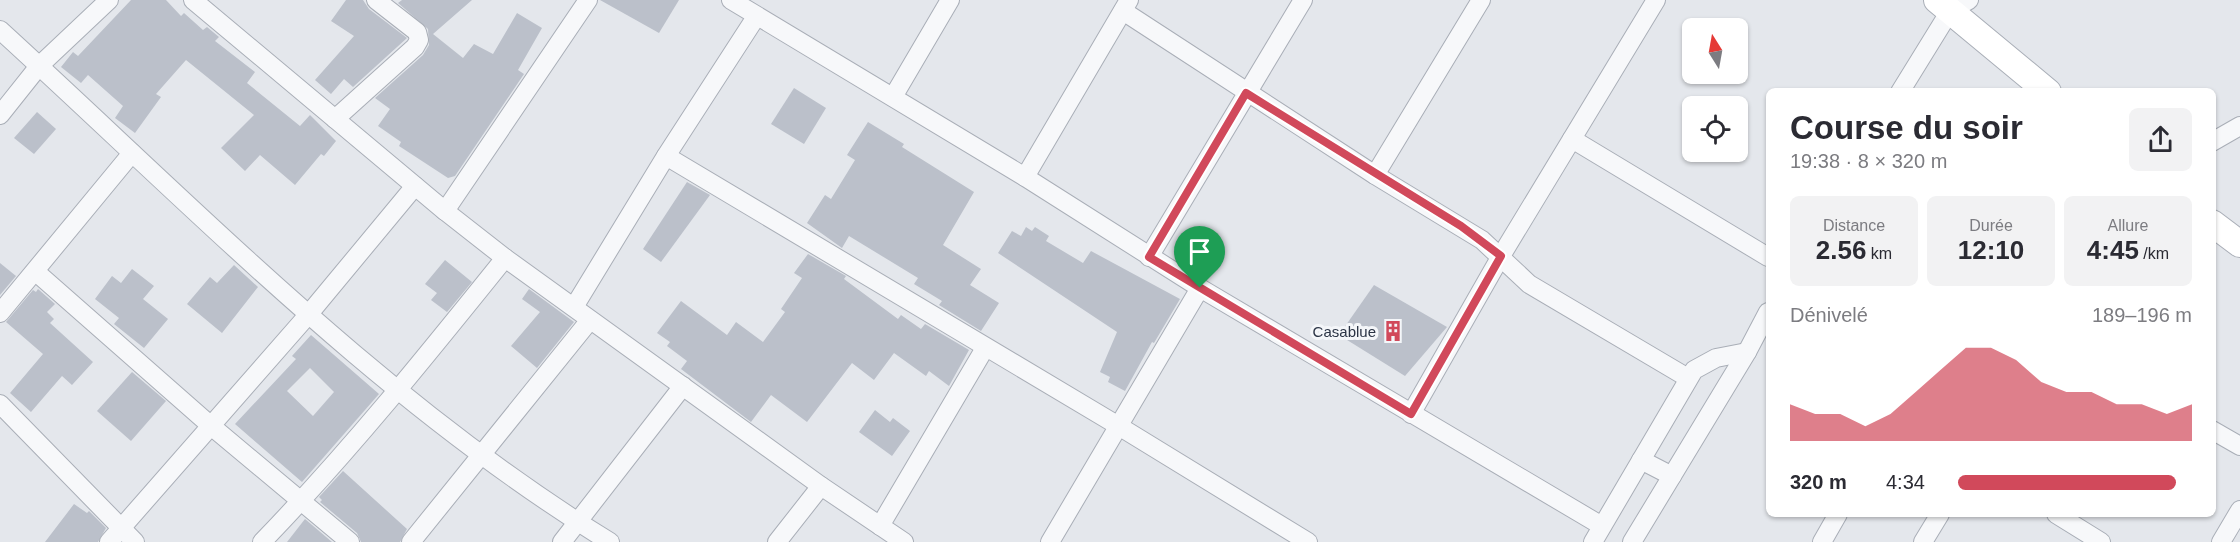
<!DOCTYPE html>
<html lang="fr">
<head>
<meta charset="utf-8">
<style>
	body { margin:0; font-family:Arial,sans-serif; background:#f2f2f3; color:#2b2b33; height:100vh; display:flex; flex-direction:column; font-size:22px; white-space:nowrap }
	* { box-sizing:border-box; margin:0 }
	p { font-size:20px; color:#7c7c81 }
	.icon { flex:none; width:33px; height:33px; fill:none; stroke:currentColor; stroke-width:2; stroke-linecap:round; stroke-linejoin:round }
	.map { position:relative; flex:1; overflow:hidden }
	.panel { position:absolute; left:1766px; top:88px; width:450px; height:429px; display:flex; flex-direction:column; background:#fff; border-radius:9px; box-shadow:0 2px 4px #0004 }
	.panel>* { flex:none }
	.needle { width:39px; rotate:349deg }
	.controls { position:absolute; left:1682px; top:18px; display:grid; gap:12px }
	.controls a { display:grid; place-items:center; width:66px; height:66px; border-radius:9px; background:#fff; box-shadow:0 2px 4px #0004; font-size:30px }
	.pin { position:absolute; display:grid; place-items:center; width:51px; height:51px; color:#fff; margin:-62px -26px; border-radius:50% 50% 50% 0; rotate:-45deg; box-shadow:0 0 6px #0007 }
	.pin .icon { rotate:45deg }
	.round { display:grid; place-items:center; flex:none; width:63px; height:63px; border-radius:9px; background:#f2f2f3 }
	.summary { display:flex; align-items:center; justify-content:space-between; height:102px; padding:0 24px }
	h1 { font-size:33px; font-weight:800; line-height:45px }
	.figures { display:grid; grid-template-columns:repeat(3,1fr); gap:9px; height:102px; padding:6px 24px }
	.figures div { display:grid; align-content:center; border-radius:9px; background:#f2f2f3; text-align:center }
	.figures b { font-size:26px; font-weight:800 }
	.figures small { font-size:16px; font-weight:400 }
	.figures p { font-size:16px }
	.chart { height:168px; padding:12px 24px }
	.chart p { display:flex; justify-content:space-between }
	.chart svg { width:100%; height:108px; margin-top:6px; fill:#d1495b; opacity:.7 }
	ul { padding:0 24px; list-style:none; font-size:20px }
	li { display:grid; grid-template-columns:96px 72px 1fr; align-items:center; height:45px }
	li i { height:15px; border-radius:8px; background:#d1495b }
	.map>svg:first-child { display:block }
	.building { fill:#bbc0ca; fill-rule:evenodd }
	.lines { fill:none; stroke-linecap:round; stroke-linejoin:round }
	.minor-casing { stroke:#a9aeb7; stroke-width:20 }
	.secondary-casing { stroke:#a9aeb7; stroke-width:28 }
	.minor { stroke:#f7f8fa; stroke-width:18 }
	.secondary { stroke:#fff; stroke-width:26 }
	.route-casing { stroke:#fff; stroke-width:12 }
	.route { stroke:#d1495b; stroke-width:8 }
	.labels { text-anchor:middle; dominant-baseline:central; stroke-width:6; stroke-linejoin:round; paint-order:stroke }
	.poi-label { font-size:15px; fill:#2b3445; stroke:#f4f6f9; text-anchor:end }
</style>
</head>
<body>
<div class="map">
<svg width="2240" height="542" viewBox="0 0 2240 542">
	<rect width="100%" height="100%" fill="#e4e7ec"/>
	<g class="building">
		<polygon points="131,0 166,0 181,16 184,13 203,30 207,27 219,37 215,41 255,72 247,83 300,126 310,115 336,141 324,156 321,154 295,185 260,155 245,171 221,148 254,115 186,60 156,94 161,97 135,133 115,118 123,106 88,75 81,83 61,67 73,52 78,56"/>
		<polygon points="346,0 363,0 369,9 407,38 353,87 344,79 331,94 315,80 354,36 331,21"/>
		<polygon points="402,0 472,0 433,34 463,58 474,44 493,54 517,13 542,28 518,70 524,74 455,176 448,178 399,146 401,142 378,126 390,109 375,98 423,55 429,45 428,29 398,3"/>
		<polygon points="600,0 679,0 659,33"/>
		<polygon points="794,88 826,108 804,144 771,124"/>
		<polygon points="37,112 56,129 34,154 14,138"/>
		<polygon points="868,122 904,144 902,147 974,192 943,245 981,269 970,285 999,303 981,331 939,305 942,301 914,284 918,278 849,236 842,248 807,223 825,195 831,199 855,160 847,155"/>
		<polygon points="687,182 710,195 661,262 643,249"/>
		<polygon points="1026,227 1032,231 1035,227 1049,236 1046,241 1083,263 1091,251 1180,299 1154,343 1152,342 1125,391 1108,382 1110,377 1100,372 1117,332 998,253 1012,231 1021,236"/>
		<polygon points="808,254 846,276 844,279 898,319 901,315 921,329 925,324 969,350 949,386 929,371 926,376 894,353 874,380 852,363 807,422 771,395 751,422 681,369 687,361 667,346 670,342 657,333 681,301 727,335 736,322 763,342 785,312 781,309 802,278 794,273"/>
		<polygon points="445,260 472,282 447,312 431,300 437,293 425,284"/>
		<polygon points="0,263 16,276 0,295"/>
		<polygon points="234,265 258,287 222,333 187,304 210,277 217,283"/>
		<polygon points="132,269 154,286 143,299 168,319 144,348 114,324 119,318 95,299 112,276 121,283"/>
		<polygon points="1374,285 1447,327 1405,376 1339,335"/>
		<polygon points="38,289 55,304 47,312 54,319 50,323 93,362 72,385 62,376 31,412 10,393 43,354 6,322 33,290 36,292"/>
		<polygon points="529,289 574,322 537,368 511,346 540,312 522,299"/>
		<path d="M311,335L379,394L302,482L235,424L296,359L292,356ZM310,368L334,392L313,416L287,391Z"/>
		<polygon points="132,372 166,401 131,441 97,411"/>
		<polygon points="875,410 890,422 893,418 910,431 892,456 859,432"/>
		<polygon points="343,471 407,529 400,542 361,542 357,533 320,502 322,500 319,497"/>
		<polygon points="74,504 87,513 89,511 106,528 98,542 45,542"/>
		<polygon points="305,519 332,542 287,542"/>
	</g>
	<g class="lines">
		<defs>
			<g id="minor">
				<polyline points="193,0 445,211 505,258 821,486 904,542"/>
				<polyline points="731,0 1025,177 1200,288 1602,526"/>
				<polyline points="1123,11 1375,175 1482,240 1529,284 1688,378"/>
				<path d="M0,30C196,209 383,403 610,542"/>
				<polyline points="1900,92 1950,11 1969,0"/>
				<polyline points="893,97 950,0"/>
				<polyline points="0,115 39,66 109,0"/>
				<polyline points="335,119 415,47 419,40 417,32 376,0"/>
				<polyline points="1572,139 1768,257"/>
				<polyline points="2212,142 2240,126"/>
				<polyline points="666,156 1117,425 1308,542"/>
				<polyline points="1375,175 1481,0"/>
				<polyline points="1025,177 1129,0"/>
				<polyline points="445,211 588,0"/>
				<polyline points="1149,257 1303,0"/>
				<polyline points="36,272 210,425 350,542"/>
				<polyline points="574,307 666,156 756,17"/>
				<polyline points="0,313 132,153"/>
				<polyline points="0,404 135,542"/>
				<polyline points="1411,414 1501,256 1656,0"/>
				<polyline points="2212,430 2240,446"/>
				<polyline points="1641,460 1672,476"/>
				<polyline points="2056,514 2101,542"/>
				<polyline points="880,526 985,348"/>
				<polyline points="109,542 308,315 415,186"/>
				<path d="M262,542C349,452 427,355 505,258"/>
				<polyline points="411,542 590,320"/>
				<polyline points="562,542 683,386"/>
				<polyline points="777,542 821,486"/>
				<polyline points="1050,542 1200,288"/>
				<polyline points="1593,542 1694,370 1716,358 1747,352"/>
				<polyline points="1632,542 1747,352 1768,312"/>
				<polyline points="1822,542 1838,514"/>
				<polyline points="1923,542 1940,514"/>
				<polyline points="2221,542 2240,510"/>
			</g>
			<g id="secondary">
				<polyline points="1937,0 2048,92"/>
				<polyline points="2212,223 2240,244"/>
			</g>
		</defs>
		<use href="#minor" class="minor-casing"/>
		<use href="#secondary" class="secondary-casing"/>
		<use href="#minor" class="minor"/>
		<use href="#secondary" class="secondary"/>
	</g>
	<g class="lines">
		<defs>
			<polygon id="route" points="1246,93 1461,226 1501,256 1411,414 1149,257"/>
		</defs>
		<use href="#route" class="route-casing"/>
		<use href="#route" class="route"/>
	</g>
	<defs>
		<symbol id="building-bare" viewBox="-9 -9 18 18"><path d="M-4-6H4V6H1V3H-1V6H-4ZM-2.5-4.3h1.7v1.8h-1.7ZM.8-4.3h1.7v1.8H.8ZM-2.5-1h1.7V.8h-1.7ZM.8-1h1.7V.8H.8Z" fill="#d1495b" stroke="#f4f6f9" stroke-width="2.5" paint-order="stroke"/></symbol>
	</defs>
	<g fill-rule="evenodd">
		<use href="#building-bare" x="1378" y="316" width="30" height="30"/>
	</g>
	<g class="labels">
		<g class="poi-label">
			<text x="1376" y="331">Casablue</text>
		</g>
	</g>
</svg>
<div class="controls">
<a><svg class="needle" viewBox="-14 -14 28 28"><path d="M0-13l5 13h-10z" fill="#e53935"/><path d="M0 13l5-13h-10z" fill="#7c7c81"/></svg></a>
<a><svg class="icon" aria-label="locate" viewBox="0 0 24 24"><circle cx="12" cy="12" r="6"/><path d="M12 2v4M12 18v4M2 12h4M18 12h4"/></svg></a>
</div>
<div class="pin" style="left:1200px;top:288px;background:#1e9e55"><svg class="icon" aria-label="arrive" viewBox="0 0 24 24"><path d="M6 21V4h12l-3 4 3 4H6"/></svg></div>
<section class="panel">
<div class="summary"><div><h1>Course du soir</h1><p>19:38 · 8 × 320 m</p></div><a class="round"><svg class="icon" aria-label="share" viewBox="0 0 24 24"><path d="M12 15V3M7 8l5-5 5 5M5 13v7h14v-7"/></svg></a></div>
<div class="figures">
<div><p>Distance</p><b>2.56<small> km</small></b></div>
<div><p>Durée</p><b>12:10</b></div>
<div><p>Allure</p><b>4:45<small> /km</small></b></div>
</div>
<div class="chart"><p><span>Dénivelé</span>189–196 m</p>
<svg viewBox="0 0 160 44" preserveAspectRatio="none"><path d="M0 44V29L10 33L20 33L30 38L40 33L50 24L60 15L70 6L80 6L90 11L100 20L110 24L120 24L130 29L140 29L150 33L160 29V44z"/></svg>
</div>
<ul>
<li><b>320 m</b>4:34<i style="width:93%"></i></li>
</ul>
</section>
</div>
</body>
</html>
